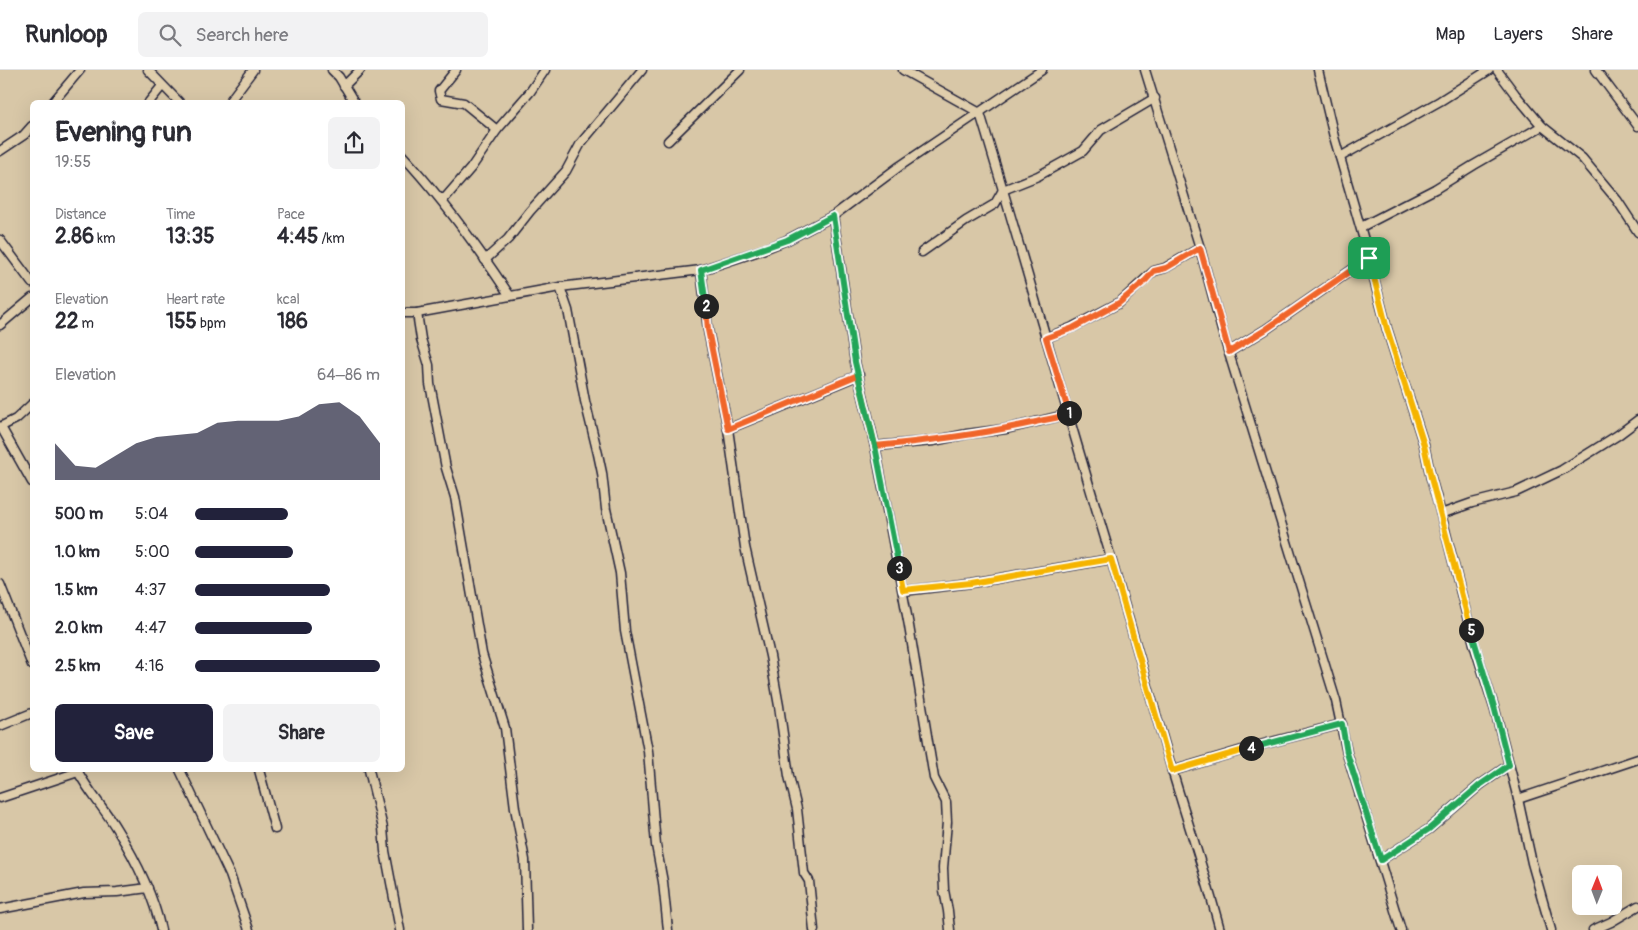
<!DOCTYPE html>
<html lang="en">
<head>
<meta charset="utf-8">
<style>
	body { margin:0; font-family:Pangolin,sans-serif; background:#f2f2f3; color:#2b2b33; height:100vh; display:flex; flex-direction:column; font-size:19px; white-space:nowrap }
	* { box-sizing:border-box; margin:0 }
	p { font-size:16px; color:#7c7c81 }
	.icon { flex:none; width:28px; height:28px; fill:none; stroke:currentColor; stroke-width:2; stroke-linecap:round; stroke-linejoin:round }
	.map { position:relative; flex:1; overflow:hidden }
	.sheet { position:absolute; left:30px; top:30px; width:375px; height:672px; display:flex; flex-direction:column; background:#fff; border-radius:8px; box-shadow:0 5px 20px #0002 }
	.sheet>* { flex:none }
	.needle { width:32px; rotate:1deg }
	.fabs { position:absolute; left:1572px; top:795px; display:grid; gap:10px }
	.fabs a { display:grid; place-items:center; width:50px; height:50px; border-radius:8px; background:#fff; box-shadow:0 5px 20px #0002; font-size:25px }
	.pin { position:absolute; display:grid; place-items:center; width:42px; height:42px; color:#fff; margin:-21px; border-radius:10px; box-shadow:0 2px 8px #0006 }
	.km { position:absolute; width:25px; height:25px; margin:-12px; border-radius:50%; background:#222; color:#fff; font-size:14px; line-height:25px; text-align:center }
	.round { display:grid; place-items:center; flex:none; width:52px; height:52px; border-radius:8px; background:#f2f2f3 }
	.headline { display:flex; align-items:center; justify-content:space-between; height:85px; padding:0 25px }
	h1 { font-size:28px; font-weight:800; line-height:38px }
	.figures { display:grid; grid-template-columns:repeat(3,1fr); gap:8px; height:85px; padding:5px 25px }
	.figures div { display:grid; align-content:center }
	.figures b { font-size:21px; font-weight:800 }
	.figures small { font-size:14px; font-weight:400 }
	.figures p { font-size:14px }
	.chart { height:140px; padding:10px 25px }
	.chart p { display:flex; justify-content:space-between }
	.chart svg { width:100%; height:90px; margin-top:5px; fill:#22223b; opacity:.7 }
	.primary-button { display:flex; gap:10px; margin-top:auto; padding:10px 25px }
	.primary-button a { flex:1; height:58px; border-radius:8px; background:#22223b; color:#fff; font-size:20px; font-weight:800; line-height:58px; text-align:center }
	.primary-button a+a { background:#f2f2f3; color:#2b2b33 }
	ul { padding:0 25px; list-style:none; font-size:16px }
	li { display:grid; grid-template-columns:80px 60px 1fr; align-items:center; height:38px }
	li i { height:12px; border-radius:6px; background:#22223b }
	header { display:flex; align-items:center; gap:30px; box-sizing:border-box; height:70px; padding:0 25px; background:#fff; border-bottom:1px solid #e1e1e2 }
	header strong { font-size:24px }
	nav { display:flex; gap:28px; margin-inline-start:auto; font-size:18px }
	.search { width:350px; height:45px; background:#f2f2f3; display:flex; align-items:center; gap:12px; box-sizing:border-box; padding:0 18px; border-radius:8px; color:#7c7c81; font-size:19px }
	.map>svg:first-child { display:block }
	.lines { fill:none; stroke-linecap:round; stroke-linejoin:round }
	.minor-casing { stroke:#22223b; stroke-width:11 }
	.minor { stroke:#e0ceac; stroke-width:8 }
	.split-1-casing { stroke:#fff; stroke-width:10 }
	.split-2-casing { stroke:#fff; stroke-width:10 }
	.split-3-casing { stroke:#fff; stroke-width:10 }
	.split-4-casing { stroke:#fff; stroke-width:10 }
	.split-5-casing { stroke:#fff; stroke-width:10 }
	.split-6-casing { stroke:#fff; stroke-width:10 }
	.split-1 { stroke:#f0652b; stroke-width:6 }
	.split-2 { stroke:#f0652b; stroke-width:6 }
	.split-3 { stroke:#22a559; stroke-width:6 }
	.split-4 { stroke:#f5b400; stroke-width:6 }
	.split-5 { stroke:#22a559; stroke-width:6 }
	.split-6 { stroke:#f5b400; stroke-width:6 }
</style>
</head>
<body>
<header>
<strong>Runloop</strong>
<div class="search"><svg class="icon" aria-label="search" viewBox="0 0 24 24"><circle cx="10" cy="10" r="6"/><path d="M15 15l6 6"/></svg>Search here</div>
<nav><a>Map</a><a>Layers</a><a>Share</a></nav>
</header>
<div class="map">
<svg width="1638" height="860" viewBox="0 0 1638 860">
	<rect width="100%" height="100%" fill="#d8c7a7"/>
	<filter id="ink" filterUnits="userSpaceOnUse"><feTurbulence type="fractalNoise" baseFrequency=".02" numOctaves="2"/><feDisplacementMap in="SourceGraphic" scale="10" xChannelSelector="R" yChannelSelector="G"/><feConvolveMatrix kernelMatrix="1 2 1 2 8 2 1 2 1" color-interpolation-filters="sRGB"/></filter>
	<g filter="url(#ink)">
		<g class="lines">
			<defs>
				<g id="minor">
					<polyline points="148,0 179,32"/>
					<polyline points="332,0 339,7 354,32"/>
					<path d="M903,0L980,43C1024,188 1064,334 1108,478C1130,552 1151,626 1172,700C1188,754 1206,806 1220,860"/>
					<polyline points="1145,0 1200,178 1223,264 1336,631 1347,683 1401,860"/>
					<polyline points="1318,0 1334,67 1364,170 1387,259 1424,375 1431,408 1441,444"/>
					<polyline points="1596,0 1638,56"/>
					<polyline points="344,16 360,0"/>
					<polyline points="53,32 80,0"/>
					<polyline points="149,32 162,16"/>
					<polyline points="229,32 253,0"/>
					<polyline points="1542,56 1582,88 1617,130 1638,162"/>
					<polyline points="497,60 530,22 545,0"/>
					<polyline points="668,71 740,0"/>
					<polyline points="0,81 24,65 32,56"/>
					<path d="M402,85C443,129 477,176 510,226"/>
					<polyline points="1340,87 1440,31 1489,0"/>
					<polyline points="441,128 445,128 471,98 497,60 464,33 441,29 439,21 456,0"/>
					<polyline points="833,146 855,292 875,376 909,556 934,708 946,732 947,752 943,798 944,820 948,841 950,860"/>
					<polyline points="1361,157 1435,119 1474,95 1542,56 1515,24 1497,0"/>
					<polyline points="0,170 32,213"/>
					<polyline points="922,182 966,151 995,134 1003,120 1038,106 1083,81 1101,60 1155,28"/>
					<polyline points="485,190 508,169 530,141 566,101 581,73 642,0"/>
					<polyline points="701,200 708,260 728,359 745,477 770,586 779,636 789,706 797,739 804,803 809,811 814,860"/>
					<polyline points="560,217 568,240 585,331 598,384 602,403 606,439 620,503 625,561 648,681 656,775 663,812 668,860"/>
					<polyline points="402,243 417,243 560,217 701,200 762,180 787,170 833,146 900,96 1042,0"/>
					<polyline points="417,243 421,269 429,295 430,314 446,398 455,427 482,584 505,658 515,738 525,790 527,860"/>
					<polyline points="0,255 32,228"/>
					<polyline points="1046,268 1073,257 1119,233 1154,201 1165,198 1200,178"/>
					<polyline points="1229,282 1265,260 1369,188"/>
					<polyline points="0,357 16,349 32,334"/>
					<polyline points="1,357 32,412"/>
					<polyline points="728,359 859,305"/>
					<polyline points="875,376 933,371 967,364 1006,359 1069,344"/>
					<polyline points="0,514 32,595"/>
					<polyline points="903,521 971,513 1111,489"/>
					<polyline points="0,656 32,643"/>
					<path d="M77,700C88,721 104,738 116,758C136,790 153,823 161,860"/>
					<polyline points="180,700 230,805 249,860"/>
					<polyline points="259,700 275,759"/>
					<polyline points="369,700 383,758 385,781 400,860"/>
					<polyline points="1172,701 1256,676 1342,654"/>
					<polyline points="0,728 78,702"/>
					<polyline points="1518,729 1638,689"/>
					<polyline points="1381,790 1429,759 1480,715 1509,695"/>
					<polyline points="0,839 84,823 117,822 148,818"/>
					<polyline points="1551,860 1532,793 1518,729 1495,640 1474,574 1441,444 1472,433 1516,422 1562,400 1618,365 1638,350"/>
					<polyline points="1593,860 1611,852 1638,836"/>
				</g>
			</defs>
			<use href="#minor" class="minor-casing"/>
			<use href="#minor" class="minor"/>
		</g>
	</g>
	<g class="lines" filter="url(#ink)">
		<defs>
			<polyline id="split-1" points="1069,343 1046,268 1073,258 1119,233 1145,211 1154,201 1166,198 1200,178 1229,282 1265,260 1369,188"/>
			<path id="split-2" d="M706,236L708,260L728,359L858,305L875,376C929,371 983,364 1036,352C1046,349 1062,348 1069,343"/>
			<polyline id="split-3" points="706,236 701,200 787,170 833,146 855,292 875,376 899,498"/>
			<polyline id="split-4" points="899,498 903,520 971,513 1111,489 1172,701 1251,678"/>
			<polyline id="split-5" points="1251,678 1342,654 1347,683 1381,790 1429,759 1480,715 1509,695 1495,640 1471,560"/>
			<polyline id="split-6" points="1369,188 1387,259 1424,375 1431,408 1471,560"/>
		</defs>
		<use href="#split-1" class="split-1-casing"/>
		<use href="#split-2" class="split-2-casing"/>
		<use href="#split-3" class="split-3-casing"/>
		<use href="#split-4" class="split-4-casing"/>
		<use href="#split-5" class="split-5-casing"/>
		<use href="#split-6" class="split-6-casing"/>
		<use href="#split-1" class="split-1"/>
		<use href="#split-2" class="split-2"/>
		<use href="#split-3" class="split-3"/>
		<use href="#split-4" class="split-4"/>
		<use href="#split-5" class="split-5"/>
		<use href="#split-6" class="split-6"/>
	</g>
</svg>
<div class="fabs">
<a><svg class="needle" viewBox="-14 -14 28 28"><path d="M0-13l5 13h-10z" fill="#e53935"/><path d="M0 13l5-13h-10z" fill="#7c7c81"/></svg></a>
</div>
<div class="pin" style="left:1369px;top:188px;background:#1e9e55"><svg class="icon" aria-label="arrive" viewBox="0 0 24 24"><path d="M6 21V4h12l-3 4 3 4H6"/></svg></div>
<b class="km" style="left:1069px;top:343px">1</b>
<b class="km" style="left:706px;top:236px">2</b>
<b class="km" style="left:899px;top:498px">3</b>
<b class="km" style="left:1251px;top:678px">4</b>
<b class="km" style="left:1471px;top:560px">5</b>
<section class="sheet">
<div class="headline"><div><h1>Evening run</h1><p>19:55</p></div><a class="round"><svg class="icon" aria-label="share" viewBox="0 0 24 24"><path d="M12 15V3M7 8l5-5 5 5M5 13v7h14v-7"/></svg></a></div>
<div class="figures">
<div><p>Distance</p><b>2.86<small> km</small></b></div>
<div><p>Time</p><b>13:35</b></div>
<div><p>Pace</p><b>4:45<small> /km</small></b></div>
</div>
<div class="figures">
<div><p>Elevation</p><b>22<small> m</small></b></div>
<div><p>Heart rate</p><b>155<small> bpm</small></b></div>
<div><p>kcal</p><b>186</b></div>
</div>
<div class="chart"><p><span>Elevation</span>64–86 m</p>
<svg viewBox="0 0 160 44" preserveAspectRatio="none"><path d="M0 44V26L10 37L20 38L30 32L40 26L50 23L60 22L70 21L80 16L90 15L100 15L110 15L120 13L130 7L140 6L150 13L160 26V44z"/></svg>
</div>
<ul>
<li><b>500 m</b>5:04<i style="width:50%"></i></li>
<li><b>1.0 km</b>5:00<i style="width:53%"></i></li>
<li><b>1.5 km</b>4:37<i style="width:73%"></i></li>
<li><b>2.0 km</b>4:47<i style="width:63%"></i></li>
<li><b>2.5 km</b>4:16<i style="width:100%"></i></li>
</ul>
<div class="primary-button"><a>Save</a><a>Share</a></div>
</section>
</div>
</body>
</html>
